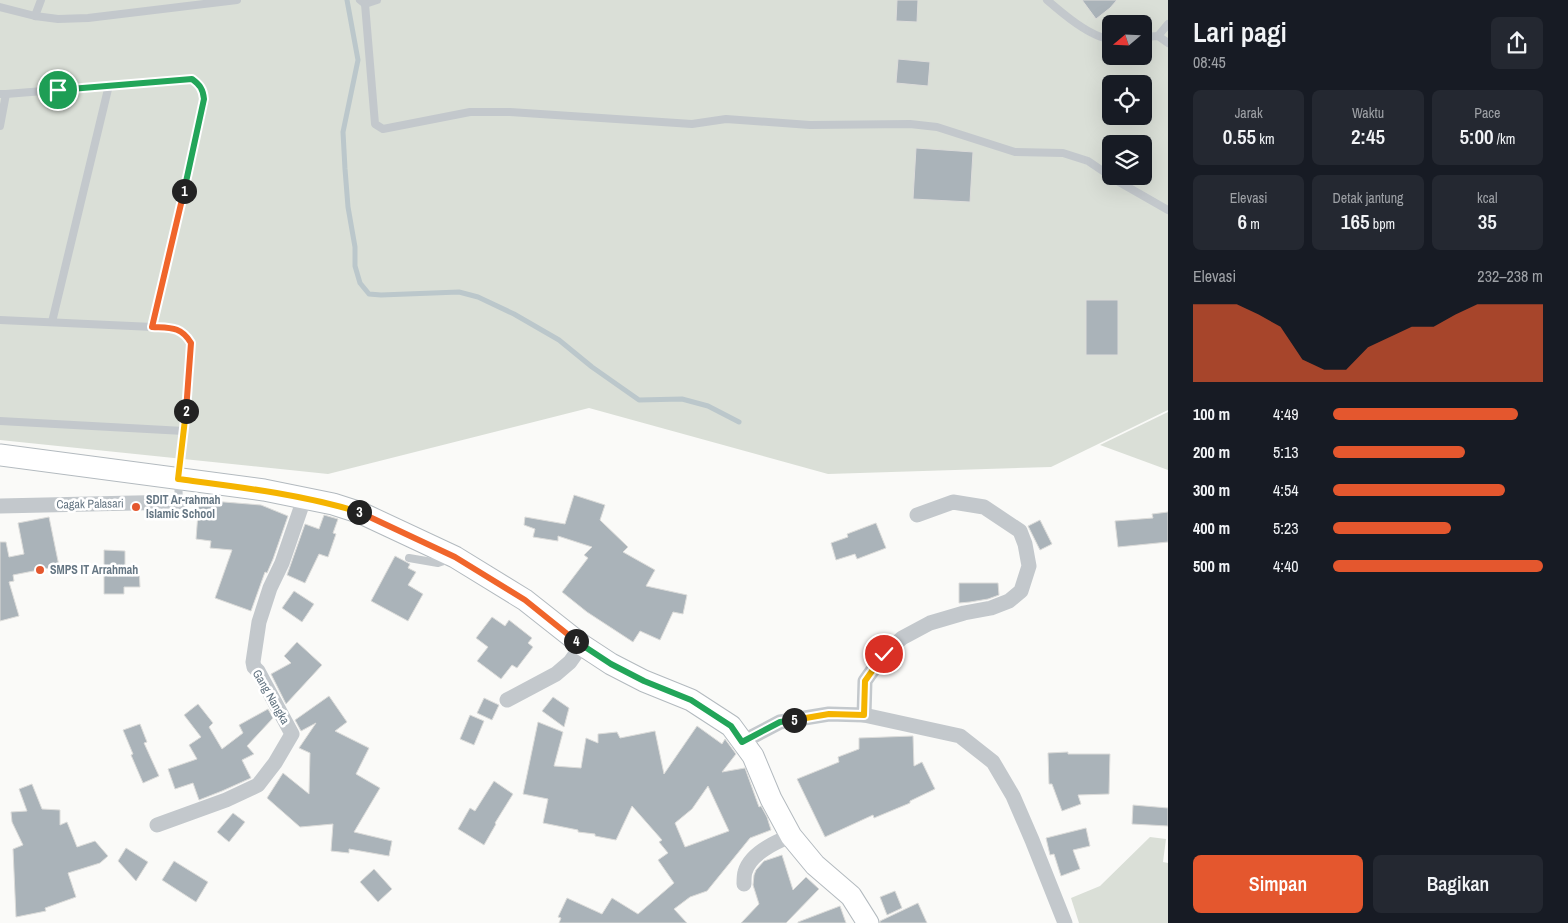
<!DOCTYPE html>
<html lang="id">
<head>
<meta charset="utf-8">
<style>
	body { margin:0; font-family:"Archivo Narrow",sans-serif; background:#242831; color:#f1f3f6; height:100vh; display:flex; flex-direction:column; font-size:19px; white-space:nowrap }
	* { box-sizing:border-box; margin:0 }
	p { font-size:16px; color:#9ea1a6 }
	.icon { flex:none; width:28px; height:28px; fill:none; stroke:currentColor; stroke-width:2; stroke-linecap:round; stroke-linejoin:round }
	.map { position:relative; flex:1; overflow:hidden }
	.sheet { display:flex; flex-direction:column; background:#171b24; width:400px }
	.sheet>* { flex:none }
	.needle { width:32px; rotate:251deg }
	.controls { position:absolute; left:1102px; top:15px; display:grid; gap:10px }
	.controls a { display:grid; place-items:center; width:50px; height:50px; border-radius:8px; background:#171b24; box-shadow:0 5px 20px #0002; font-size:25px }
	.pin { position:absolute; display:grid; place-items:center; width:42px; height:42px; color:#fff; margin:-21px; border:2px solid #fff; border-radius:50%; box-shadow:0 1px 5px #0007 }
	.km { position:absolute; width:25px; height:25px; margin:-12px; border-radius:50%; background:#222; color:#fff; font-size:14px; line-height:25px; text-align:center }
	.round { display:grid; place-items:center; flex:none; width:52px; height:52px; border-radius:8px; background:#242831 }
	.summary { display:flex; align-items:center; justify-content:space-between; height:85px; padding:0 25px }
	h1 { font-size:28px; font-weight:600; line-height:38px }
	.figures { display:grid; grid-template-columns:repeat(3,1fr); gap:8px; height:85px; padding:5px 25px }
	.figures div { display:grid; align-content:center; border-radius:8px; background:#242831; text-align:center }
	.figures b { font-size:21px; font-weight:600 }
	.figures small { font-size:14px; font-weight:400 }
	.figures p { font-size:14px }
	.chart { height:140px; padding:10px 25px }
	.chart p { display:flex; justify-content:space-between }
	.chart svg { width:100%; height:90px; margin-top:5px; fill:#e4572e; opacity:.7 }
	.action { display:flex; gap:10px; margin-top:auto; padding:10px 25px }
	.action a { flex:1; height:58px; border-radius:8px; background:#e4572e; color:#fff; font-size:20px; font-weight:600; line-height:58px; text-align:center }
	.action a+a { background:#242831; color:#f1f3f6 }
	ul { padding:0 25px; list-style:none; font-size:16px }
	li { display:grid; grid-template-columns:80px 60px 1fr; align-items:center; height:38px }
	li i { height:12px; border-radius:6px; background:#e4572e }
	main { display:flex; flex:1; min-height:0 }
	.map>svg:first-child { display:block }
	.green { fill:#dadfd7; fill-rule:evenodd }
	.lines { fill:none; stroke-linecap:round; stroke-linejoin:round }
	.stream { stroke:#bbc7cb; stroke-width:5 }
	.building { fill:#aab3b9; stroke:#dcdcda; fill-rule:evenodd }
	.secondary-casing { stroke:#b3babf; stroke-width:23 }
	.lane { stroke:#c3c8cc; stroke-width:8 }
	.street { stroke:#c3c8cc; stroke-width:15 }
	.secondary { stroke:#fff; stroke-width:21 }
	.split-1-casing { stroke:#fff; stroke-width:10 }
	.split-2-casing { stroke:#fff; stroke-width:10 }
	.split-3-casing { stroke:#fff; stroke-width:10 }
	.split-4-casing { stroke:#fff; stroke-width:10 }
	.split-5-casing { stroke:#fff; stroke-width:10 }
	.split-6-casing { stroke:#fff; stroke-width:10 }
	.split-1 { stroke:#22a559; stroke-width:6 }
	.split-2 { stroke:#f0652b; stroke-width:6 }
	.split-3 { stroke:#f5b400; stroke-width:6 }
	.split-4 { stroke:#f0652b; stroke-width:6 }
	.split-5 { stroke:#22a559; stroke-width:6 }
	.split-6 { stroke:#f5b400; stroke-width:6 }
	.poi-dot { fill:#e4572e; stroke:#fff; stroke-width:2 }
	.labels { text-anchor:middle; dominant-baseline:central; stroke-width:5; stroke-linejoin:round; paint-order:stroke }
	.poi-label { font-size:12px; font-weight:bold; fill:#657683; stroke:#fff; text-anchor:start }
	.street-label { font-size:12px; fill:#657683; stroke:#fff }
</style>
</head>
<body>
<main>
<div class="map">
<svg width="1168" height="923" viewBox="0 0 1168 923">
	<rect width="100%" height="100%" fill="#fafaf8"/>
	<g class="green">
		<path d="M0,0H1168V410L1051,467L828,474L589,408L328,474L0,440ZM1111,24H1144V56H1111ZM1111,84H1144V116H1111ZM1111,144H1144V176H1111Z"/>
		<polygon points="1168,412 1168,470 1100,445"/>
		<polygon points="1150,837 1166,839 1163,862 1168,863 1168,923 1079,923 1071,898 1100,886"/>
	</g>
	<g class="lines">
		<polyline class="stream" points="347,0 358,60 343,132 345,169 348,207 355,247 355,266 360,283 369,294 381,295 459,292 478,297 514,314 559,340 592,367 639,400 682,399 708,406 739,422"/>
	</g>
	<g class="building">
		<polygon points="897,0 918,0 917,22 896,21"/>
		<polygon points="1082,0 1117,0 1110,8 1096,19"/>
		<polygon points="898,59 930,62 928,86 896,83"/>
		<polygon points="916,148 973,152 970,202 913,199"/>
		<rect x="1086" y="300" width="32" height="55"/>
		<polygon points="574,495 605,505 600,520 628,547 623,552 655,570 646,586 687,595 683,614 673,612 660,640 640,631 633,642 587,612 562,592 588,558 584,555 592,547 558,536 558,541 533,537 535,529 524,525 525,517 565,524"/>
		<polygon points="199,500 261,505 288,516 273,559 267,573 265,572 251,611 215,598 232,550 210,548 211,541 196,539"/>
		<polygon points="1168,512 1168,542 1118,547 1115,521 1153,518 1152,514"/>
		<polygon points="324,515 338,519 333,533 336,534 328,557 319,554 305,583 287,575 305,524 319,529"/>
		<polygon points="49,517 59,566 13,575 14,581 9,582 19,616 0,621 0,542 6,542 9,557 24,554 18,523"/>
		<polygon points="1040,520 1052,544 1040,550 1028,526"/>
		<polygon points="876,523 886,548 857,559 855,554 836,560 831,543 848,537 847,534"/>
		<polygon points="104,550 125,551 125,567 139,567 140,587 124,587 124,594 104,594"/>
		<polygon points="395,556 410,564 408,568 416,572 408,585 423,594 408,621 371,601"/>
		<polygon points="959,583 998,583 999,595 988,599 970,602 959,603"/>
		<polygon points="294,591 314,604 302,622 282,608"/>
		<polygon points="492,617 505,626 509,620 532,638 528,643 533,647 517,668 512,665 501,679 477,661 488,647 476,638"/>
		<polygon points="297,642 322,665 286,704 271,674 291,663 284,656"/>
		<polygon points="329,696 347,722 335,731 369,748 356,774 380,788 354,832 392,841 389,856 349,849 349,853 331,851 333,824 300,827 267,798 283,773 309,794 310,753 299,748 316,723 301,731 295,720"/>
		<polygon points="553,697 569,708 564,727 542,711"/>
		<polygon points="484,698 499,705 492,720 477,713"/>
		<polygon points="198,704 213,723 209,727 222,749 243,733 239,725 268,709 273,718 247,746 254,754 242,760 251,778 222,791 199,800 193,783 175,789 168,769 197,759 189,745 201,737 184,715"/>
		<polygon points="470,715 484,721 474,745 460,739"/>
		<path d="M538,722L563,732L554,766L581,768L586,738L598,743V734L617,732L620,738L655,731L664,774L697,726L722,744L725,739L736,754L722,772L745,768L759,807L761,806L767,817L771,830L750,838L707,891L690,897L674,909L687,923H559L561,918L558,917L567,898L602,914L612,898L638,914L674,883L658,860L668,853L659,842L662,840L632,806L616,840L595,836V834L578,832V830L543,823L548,799L523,794ZM708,786L729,831L685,847L675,823L692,809Z"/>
		<polygon points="140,724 147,742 144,743 159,776 143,783 131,755 133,754 123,730"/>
		<polygon points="913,736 914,766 922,762 935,789 910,801 910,803 874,818 873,815 825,837 797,779 839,762 838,757 859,749 859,738"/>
		<polygon points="1068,752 1068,754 1110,754 1109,794 1078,795 1081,804 1062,811 1052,784 1049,784 1048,753"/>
		<polygon points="494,781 513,794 495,823 496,824 484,845 458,829 470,808 475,811"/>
		<polygon points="32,784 42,809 60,810 60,825 67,822 77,847 95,841 108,856 100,863 68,873 76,897 45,908 46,911 16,917 13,849 23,845 12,822 11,812 27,811 19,789"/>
		<polygon points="1133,805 1168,808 1168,826 1132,824"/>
		<polygon points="233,813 245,822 229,842 217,832"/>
		<polygon points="1086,828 1090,846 1073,850 1080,869 1061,876 1054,854 1050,855 1046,838"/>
		<polygon points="126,848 148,862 136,881 118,861"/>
		<polygon points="782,855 793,890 806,877 819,889 786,923 741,923 759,904 753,885 754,875 756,870 764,861"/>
		<polygon points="174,861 208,882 196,902 162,880"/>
		<polygon points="374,869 392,889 378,902 360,882"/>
		<polygon points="895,891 902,908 887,915 880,897"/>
		<polygon points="918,903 927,923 880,923 880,921"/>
		<polygon points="840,906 846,923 798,923 798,922"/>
	</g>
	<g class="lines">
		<defs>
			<polyline id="secondary" points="0,455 264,490 333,504 361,513 455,557 525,600 582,645 611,664 644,681 691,700 731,726 753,756 771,799 791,836 815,865 851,896 868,923"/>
		</defs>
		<use href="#secondary" class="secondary-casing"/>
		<g class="lane">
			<polyline points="360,0 365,4 377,0"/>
			<path d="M1047,0C1062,13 1091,38 1111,39"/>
			<polyline points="365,4 375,124 383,129 470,112 510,112 692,124 726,119 810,125 910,124 937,127 1015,152 1063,153 1088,161 1119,182 1168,210"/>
			<polyline points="0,7 35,16 58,19 88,18 237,0"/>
			<polyline points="35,16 41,0"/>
			<polyline points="1158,36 1168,24"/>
			<polyline points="1144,37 1158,36 1168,43"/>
			<polyline points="0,94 6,94 0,126"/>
			<path d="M6,94L192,79C199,85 203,89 205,99L152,327"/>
			<polyline points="0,320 175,328 186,334 191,343 189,382 178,479 179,502"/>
			<polyline points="52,322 109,85"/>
			<polyline points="0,421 184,431"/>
			<polyline points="409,558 438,563 450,559"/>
		</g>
		<g class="street">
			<polyline points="0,506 179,502"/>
			<polyline points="507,700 556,674 570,662 582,645"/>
			<polyline points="864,715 865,681 884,654 902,638 930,623 964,613 991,608 1009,601 1021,591 1029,566 1025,544 1020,531 984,507 953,502 917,515"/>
			<polyline points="742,742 780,722 829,714 864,715 960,736 993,762 1013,796 1032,840 1065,923"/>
			<polyline points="157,825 226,800 258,785 275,763 292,734 258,671 254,667 253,662 259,622 270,588 282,563 304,499"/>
			<path d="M744,884C744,880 744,875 745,872C750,854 775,842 791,836"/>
		</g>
		<use href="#secondary" class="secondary"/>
	</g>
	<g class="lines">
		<defs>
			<path id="split-1" d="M58,90L192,79C200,85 203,89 204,99L184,191"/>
			<path id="split-2" d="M184,191L152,327C170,328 181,326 191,343L186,411"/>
			<path id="split-3" d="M186,411L178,479C239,487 300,494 359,512"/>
			<polyline id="split-4" points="359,512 455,557 525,600 576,641"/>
			<polyline id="split-5" points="576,641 611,664 644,681 691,700 731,726 742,742 780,722 794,720"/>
			<polyline id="split-6" points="794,720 829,714 864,715 865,681 884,654"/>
		</defs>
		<use href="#split-1" class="split-1-casing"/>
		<use href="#split-2" class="split-2-casing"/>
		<use href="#split-3" class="split-3-casing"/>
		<use href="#split-4" class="split-4-casing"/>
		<use href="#split-5" class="split-5-casing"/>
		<use href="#split-6" class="split-6-casing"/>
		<use href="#split-1" class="split-1"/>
		<use href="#split-2" class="split-2"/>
		<use href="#split-3" class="split-3"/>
		<use href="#split-4" class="split-4"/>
		<use href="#split-5" class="split-5"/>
		<use href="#split-6" class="split-6"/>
	</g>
	<g class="poi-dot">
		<circle cx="136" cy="507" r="5"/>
		<circle cx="40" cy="570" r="5"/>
	</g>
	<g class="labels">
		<g class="poi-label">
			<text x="146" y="500">SDIT Ar-rahmah<tspan x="146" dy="14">Islamic School</tspan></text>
			<text x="50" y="570">SMPS IT Arrahmah</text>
		</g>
		<g class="street-label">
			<text transform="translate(90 504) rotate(-1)">Cagak Palasari</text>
			<text transform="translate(271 697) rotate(60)">Gang Nangka</text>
		</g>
	</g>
</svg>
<div class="controls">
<a><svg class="needle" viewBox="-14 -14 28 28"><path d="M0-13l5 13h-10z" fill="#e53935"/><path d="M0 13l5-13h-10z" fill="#9ea1a6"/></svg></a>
<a><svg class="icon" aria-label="locate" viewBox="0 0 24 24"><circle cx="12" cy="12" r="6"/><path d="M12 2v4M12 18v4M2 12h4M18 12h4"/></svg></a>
<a><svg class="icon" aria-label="layers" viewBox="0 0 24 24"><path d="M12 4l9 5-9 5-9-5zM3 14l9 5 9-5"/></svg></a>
</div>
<div class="pin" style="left:58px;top:90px;background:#1e9e55"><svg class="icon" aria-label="arrive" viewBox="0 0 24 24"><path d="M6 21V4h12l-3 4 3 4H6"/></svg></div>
<div class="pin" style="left:884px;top:654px;background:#d93025"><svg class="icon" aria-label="check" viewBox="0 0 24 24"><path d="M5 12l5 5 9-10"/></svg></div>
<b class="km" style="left:184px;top:191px">1</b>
<b class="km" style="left:186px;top:411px">2</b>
<b class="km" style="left:359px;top:512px">3</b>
<b class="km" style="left:576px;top:641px">4</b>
<b class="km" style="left:794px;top:720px">5</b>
</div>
<section class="sheet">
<div class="summary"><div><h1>Lari pagi</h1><p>08:45</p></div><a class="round"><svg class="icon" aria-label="share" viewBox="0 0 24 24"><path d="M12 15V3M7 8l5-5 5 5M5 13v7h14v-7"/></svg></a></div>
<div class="figures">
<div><p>Jarak</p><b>0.55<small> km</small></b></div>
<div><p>Waktu</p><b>2:45</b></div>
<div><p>Pace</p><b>5:00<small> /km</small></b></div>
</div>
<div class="figures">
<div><p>Elevasi</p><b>6<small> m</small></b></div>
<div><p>Detak jantung</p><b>165<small> bpm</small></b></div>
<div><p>kcal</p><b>35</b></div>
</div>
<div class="chart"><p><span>Elevasi</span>232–238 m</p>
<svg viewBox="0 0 160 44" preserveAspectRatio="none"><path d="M0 44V6L10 6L20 6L30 11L40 17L50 33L60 38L70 38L80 27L90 22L100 17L110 17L120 11L130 6L140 6L150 6L160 6V44z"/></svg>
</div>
<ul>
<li><b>100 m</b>4:49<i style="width:88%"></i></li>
<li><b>200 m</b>5:13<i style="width:63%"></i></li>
<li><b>300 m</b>4:54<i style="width:82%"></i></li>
<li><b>400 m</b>5:23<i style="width:56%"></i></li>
<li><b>500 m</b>4:40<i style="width:100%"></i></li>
</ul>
<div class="action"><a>Simpan</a><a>Bagikan</a></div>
</section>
</main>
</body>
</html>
